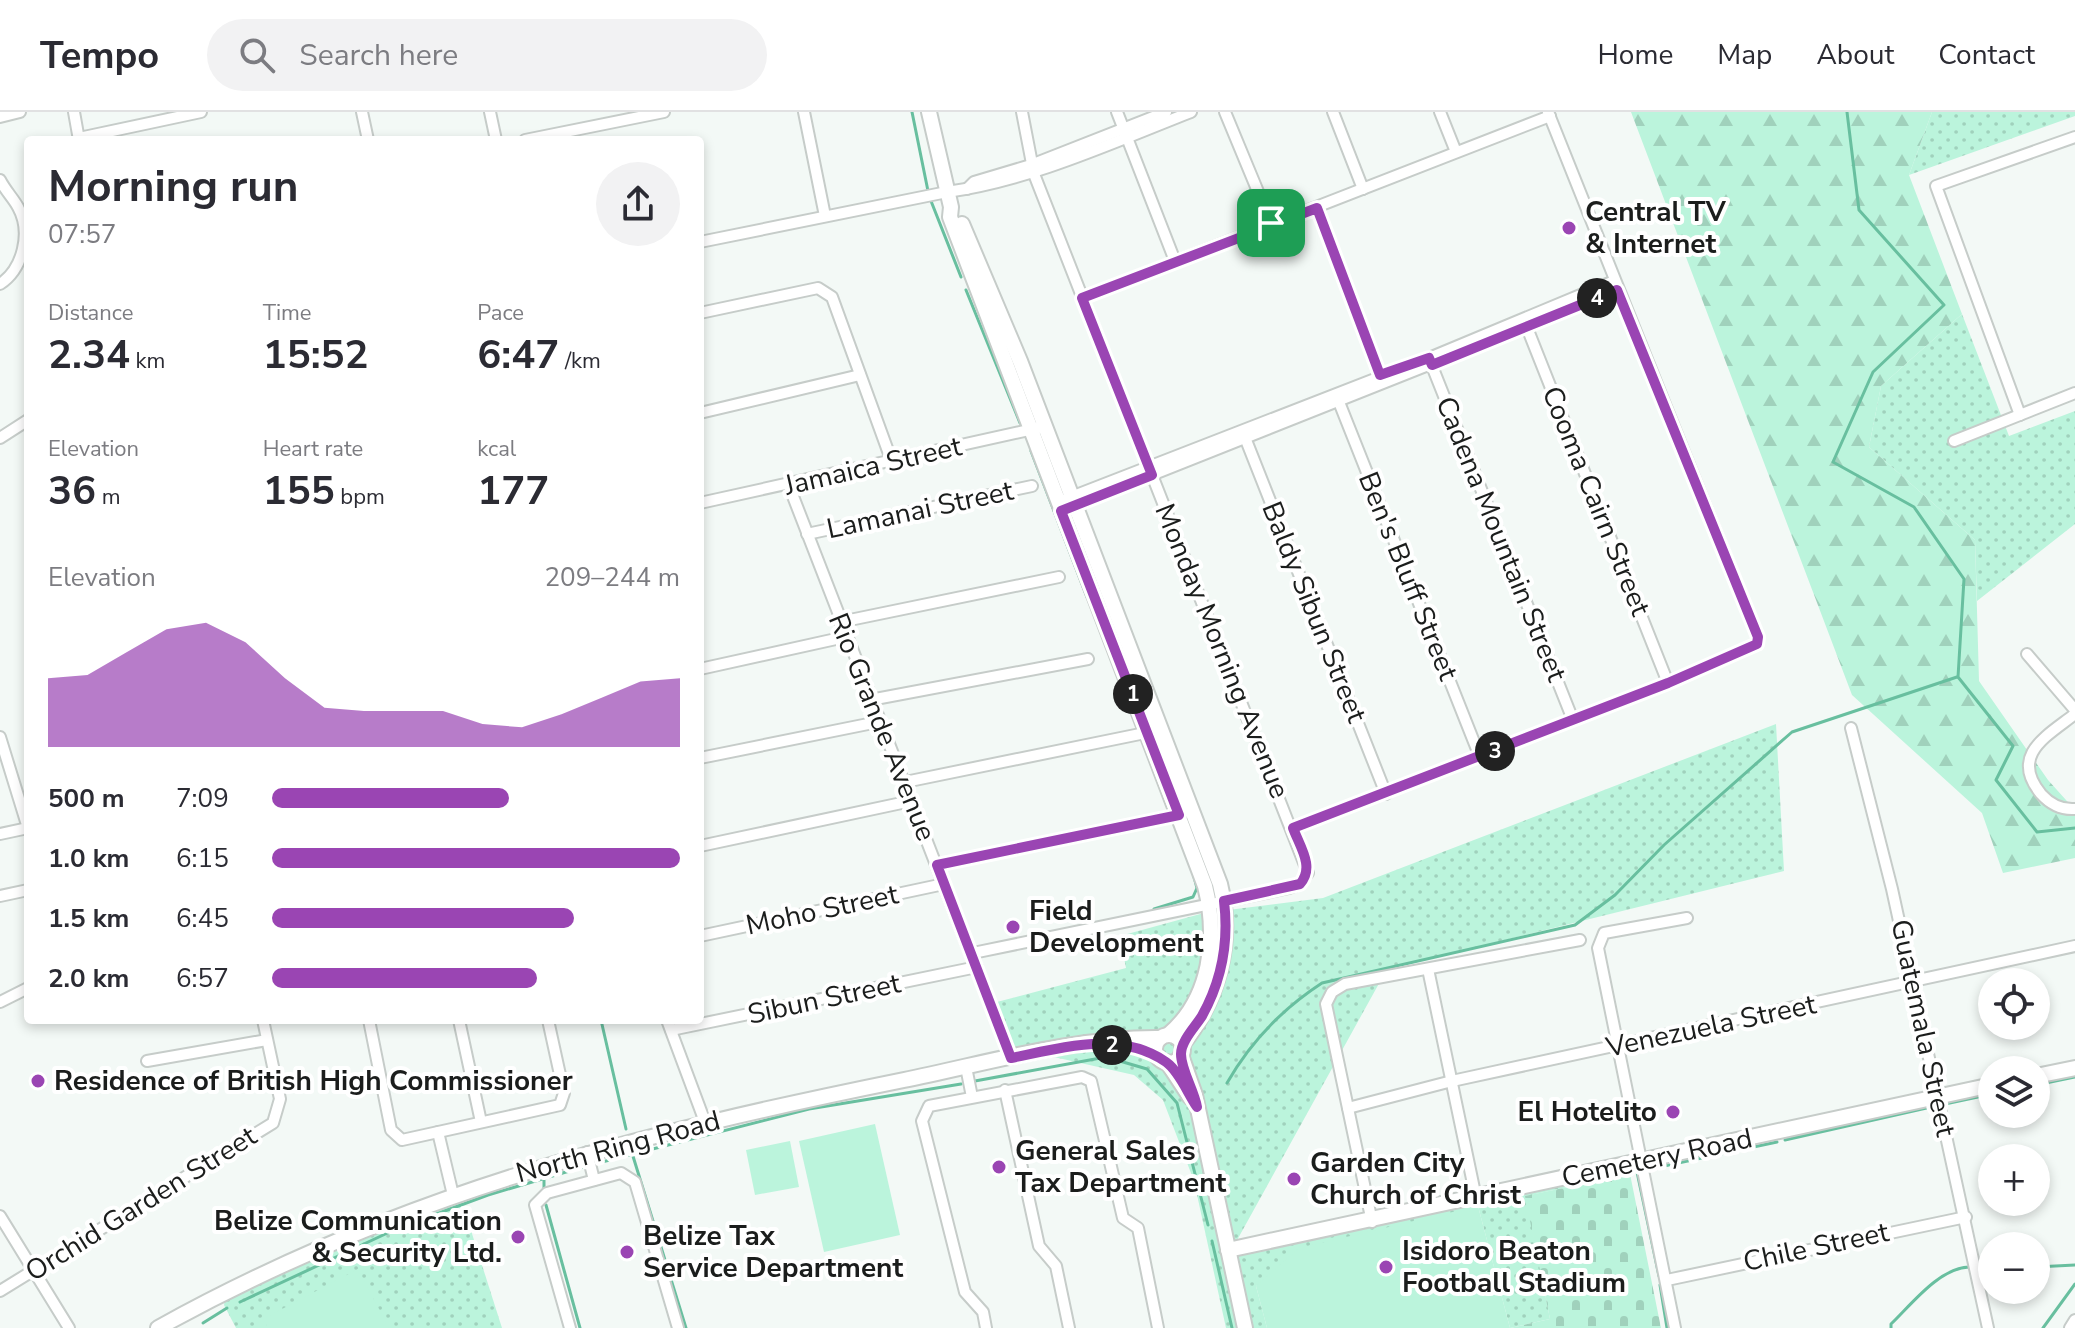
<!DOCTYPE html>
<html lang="en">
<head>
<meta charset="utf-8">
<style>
	body { margin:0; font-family:"Nunito Sans",sans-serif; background:#f2f2f3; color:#2b2b33; height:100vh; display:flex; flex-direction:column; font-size:30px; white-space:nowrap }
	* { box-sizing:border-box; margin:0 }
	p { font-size:26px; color:#7c7c81 }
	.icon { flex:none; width:44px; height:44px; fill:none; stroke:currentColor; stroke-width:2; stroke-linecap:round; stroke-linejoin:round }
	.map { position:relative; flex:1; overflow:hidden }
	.side { position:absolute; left:24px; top:24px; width:680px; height:888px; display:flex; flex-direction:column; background:#fff; border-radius:8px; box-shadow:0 4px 12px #0003 }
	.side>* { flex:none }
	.buttons { position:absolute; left:1978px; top:856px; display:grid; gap:16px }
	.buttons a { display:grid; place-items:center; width:72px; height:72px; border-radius:50%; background:#fff; box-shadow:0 4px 12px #0003; font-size:40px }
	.pin { position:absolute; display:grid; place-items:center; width:68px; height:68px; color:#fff; margin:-34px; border-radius:16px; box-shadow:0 4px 12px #0006 }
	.km { position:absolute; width:40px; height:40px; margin:-20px; border-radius:50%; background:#222; color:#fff; font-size:22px; line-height:40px; text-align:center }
	.round { display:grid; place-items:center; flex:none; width:84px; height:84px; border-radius:42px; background:#f2f2f3 }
	.overview { display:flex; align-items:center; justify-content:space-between; height:136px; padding:0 24px }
	h1 { font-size:44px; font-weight:700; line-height:60px }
	.figures { display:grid; grid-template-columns:repeat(3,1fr); gap:12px; height:136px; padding:8px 24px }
	.figures div { display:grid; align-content:center }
	.figures b { font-size:40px; font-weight:700 }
	.figures small { font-size:22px; font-weight:400 }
	.figures p { font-size:22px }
	.chart { height:224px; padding:16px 24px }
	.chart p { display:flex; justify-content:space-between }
	.chart svg { width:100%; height:144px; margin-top:8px; fill:#9a45b3; opacity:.7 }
	ul { padding:0 24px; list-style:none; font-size:26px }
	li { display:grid; grid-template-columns:128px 96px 1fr; align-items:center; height:60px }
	li i { height:20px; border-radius:10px; background:#9a45b3 }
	header { display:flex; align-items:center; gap:48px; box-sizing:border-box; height:112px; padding:0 40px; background:#fff; border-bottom:2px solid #e1e1e2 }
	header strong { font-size:38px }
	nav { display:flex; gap:44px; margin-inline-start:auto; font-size:28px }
	.search { width:560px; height:72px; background:#f2f2f3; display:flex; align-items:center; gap:20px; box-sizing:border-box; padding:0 28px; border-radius:44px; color:#7c7c81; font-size:30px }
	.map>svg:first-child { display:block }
	.grass { fill:url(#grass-dots) }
	.forest { fill:url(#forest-firs) }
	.cemetery { fill:url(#cemetery-stones) }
	.pitch { fill:#bbf4dc }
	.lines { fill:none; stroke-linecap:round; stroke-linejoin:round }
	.stream { stroke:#68bf9f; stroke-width:3 }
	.street-casing { stroke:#c6ccc9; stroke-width:14 }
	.secondary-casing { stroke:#c6ccc9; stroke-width:18 }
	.street { stroke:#fff; stroke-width:10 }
	.secondary { stroke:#fff; stroke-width:14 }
	.route-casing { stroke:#fff; stroke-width:16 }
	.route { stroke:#9a45b3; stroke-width:10 }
	.poi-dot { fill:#9a45b3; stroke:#fff; stroke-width:3 }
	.labels { text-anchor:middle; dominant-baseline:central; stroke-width:8; stroke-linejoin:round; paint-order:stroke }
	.poi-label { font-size:28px; font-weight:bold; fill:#1b1d1c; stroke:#fff; text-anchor:start }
	.street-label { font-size:28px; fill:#1b1d1c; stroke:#fff }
</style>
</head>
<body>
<header>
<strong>Tempo</strong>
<div class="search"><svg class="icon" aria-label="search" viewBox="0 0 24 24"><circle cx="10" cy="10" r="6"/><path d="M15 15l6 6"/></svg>Search here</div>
<nav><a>Home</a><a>Map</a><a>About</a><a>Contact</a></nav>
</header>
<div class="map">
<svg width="2075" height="1216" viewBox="0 0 2075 1216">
	<defs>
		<pattern id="grass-dots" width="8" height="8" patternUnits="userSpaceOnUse" patternTransform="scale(2)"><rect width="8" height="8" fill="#bbf4dc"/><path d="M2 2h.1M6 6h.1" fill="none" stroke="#a0d1bc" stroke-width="1.8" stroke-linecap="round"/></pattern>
		<pattern id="forest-firs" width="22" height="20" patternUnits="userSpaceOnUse" patternTransform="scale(2)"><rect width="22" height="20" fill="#bbf4dc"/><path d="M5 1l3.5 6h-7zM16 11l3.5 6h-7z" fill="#a0d1bc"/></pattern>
		<pattern id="cemetery-stones" width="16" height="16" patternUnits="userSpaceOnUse" patternTransform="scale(2)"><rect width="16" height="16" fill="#bbf4dc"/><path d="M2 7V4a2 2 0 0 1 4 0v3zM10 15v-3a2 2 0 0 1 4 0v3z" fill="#a0d1bc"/></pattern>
	</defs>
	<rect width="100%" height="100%" fill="#f3f9f6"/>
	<g class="grass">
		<polygon points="1932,0 2075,0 2075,4 1909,63"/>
		<polygon points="1962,202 2009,324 2075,299 2075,412 1977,489 1975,428 1869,335 1881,274"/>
		<polygon points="1776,612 1784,759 1387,857 1236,1130 1640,1050 1643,1058 1637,1060 1526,1084 1550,1207 1510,1216 1478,1094 1256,1174 1267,1216 1226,1216 1194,1069 1163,988 1134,963 1014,936 993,891 1126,856 1120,824 1204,801 1323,786"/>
		<polygon points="461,1087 502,1216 236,1216 224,1193 226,1179"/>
	</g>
	<polygon class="forest" points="1631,0 1932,0 1909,63 1962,202 1881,274 1869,335 1975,428 1979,569 2048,668 2075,698 2075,746 2003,761 1982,701 1852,583"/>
	<polygon class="cemetery" points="1630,1062 1661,1216 1510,1216 1550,1207 1525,1084"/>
	<g class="pitch">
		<polygon points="875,1012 900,1123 824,1140 799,1029"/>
		<polygon points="790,1029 799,1075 755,1083 746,1038"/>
		<polygon points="1478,1094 1510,1216 1267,1216 1256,1174 1299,1136"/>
		<polygon points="358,1157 389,1216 268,1216 263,1207"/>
	</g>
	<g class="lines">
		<g class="stream">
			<polyline points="912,0 928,79"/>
			<polyline points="1847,0 1859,98 1944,193 1873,260 1833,350 1914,395 1964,467 1958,565 2013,634 1996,668 2037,720 2075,716"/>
			<polyline points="931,89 961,165"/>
			<polyline points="966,178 1020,311"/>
			<polyline points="1031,339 1087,485"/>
			<polyline points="1154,797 1193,785 1197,776 1193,761"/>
			<polyline points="601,908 626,1017"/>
			<polyline points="975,969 1106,945 1147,957 1177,991 1208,1113"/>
			<path d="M1227,971C1251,929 1282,897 1322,871L1575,813L1615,783L1664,733L1792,620L1957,565"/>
			<polyline points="2036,973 2075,965"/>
			<polyline points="1945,992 1992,982"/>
			<polyline points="1785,1028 1931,995"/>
			<polyline points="632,1041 686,1216"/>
			<polyline points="598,1051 809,997 961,972"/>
			<polyline points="1650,1057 1777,1030"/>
			<polyline points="1637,1060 1659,1164"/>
			<polyline points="544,1066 544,1076"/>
			<polyline points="546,1093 580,1216"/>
			<polyline points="1212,1129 1232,1216"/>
			<polyline points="1984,1155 1992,1154"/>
			<polyline points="2036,1155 2075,1153"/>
			<polyline points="1660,1173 1667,1216"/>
			<polyline points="240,1190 396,1117 488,1083 583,1055"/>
			<polyline points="203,1211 227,1196"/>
			<path d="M1891,1216V1212C1911,1193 1939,1156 1969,1155"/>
			<polyline points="2043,1216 2075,1172"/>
		</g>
		<defs>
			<g id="street">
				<polyline points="74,0 79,28"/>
				<polyline points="362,0 368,28"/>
				<polyline points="490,0 496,28"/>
				<polyline points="804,0 825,104"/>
				<polyline points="1117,0 1175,149"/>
				<polyline points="1225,0 1271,111"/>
				<polyline points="1333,0 1363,77"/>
				<polyline points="1440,0 1456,40"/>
				<polyline points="0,5 20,0"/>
				<polyline points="79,26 201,0"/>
				<polyline points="525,28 664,0"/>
				<path d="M0,68C5,78 13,86 18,95C32,120 23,157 0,172"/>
				<polyline points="967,77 974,70 1031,53 1166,0"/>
				<polyline points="1317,96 1381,266"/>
				<path d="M700,130L947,80C1032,68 1111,31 1191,0"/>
				<polyline points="1082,186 1550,4"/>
				<polyline points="700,201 818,176 832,185 892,350"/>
				<polyline points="1524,208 1668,571"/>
				<polyline points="1430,249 1573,608"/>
				<polyline points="1337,285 1480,645"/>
				<polyline points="700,301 860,263"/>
				<polyline points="2020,303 1936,74 2075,25"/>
				<polyline points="1244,323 1386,682"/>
				<polyline points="0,326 28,308"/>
				<polyline points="1954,329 2075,281"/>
				<polyline points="789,374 1011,946"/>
				<polyline points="1066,387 1429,246 1614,169"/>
				<polyline points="700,391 1038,316"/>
				<polyline points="1071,395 1617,178"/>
				<polyline points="807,422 1032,374"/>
				<polyline points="840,510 1059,465"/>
				<polyline points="2027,542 2075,598"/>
				<polyline points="700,557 845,525"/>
				<polyline points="870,588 1088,547"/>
				<path d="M2075,602C2047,624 2009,643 2041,682C2050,692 2061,698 2075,697"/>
				<polyline points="1851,616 1892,777 1988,1216"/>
				<polyline points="0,625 28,716"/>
				<polyline points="700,646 878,610"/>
				<polyline points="905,670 1145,621"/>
				<polyline points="1293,716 1668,571 1757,532 1758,525 1548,0"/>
				<polyline points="0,722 28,716"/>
				<polyline points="700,734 911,689"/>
				<polyline points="937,753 1179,703"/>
				<polyline points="0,784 28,778"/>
				<polyline points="700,824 944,772"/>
				<polyline points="973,841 1289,776 1300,772 1308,761 1034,62 1022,0"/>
				<polyline points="1428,857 1476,1086"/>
				<polyline points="0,890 28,876"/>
				<polyline points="369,908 391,1018 402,1028 560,993 564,981 548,908"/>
				<polyline points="459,908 481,1010"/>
				<polyline points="667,908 705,1010"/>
				<polyline points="671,918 977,855"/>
				<polyline points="147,949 267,928"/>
				<polyline points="966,955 972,985"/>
				<polyline points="1005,978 1039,1134 1056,1154 1069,1216"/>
				<polyline points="1348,996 1452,969 2075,834"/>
				<polyline points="438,1020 453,1083"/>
				<polyline points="587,1040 594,1068"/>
				<polyline points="0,1104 69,1216"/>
				<polyline points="1372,1110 1326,892 1332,880 1345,872 1580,828"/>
				<polyline points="1667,1168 1966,1105"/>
				<polyline points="0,1179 273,1011 280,987 263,908"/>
				<polyline points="570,1216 535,1093 547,1081 621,1061 635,1070 678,1216"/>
				<polyline points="986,1216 983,1200 965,1180 922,1009 929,994 1082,965 1091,969 1123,1106 1138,1116 1158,1216"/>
				<polyline points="1675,1216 1598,836 1604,821 1687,806"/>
				<polyline points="2070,1216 2075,1208"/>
			</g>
			<g id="secondary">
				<path d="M929,0L951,95L950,105L1205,774C1218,825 1211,887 1168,923"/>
				<path d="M962,112L1020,249L1220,772C1234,829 1219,887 1182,933"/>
				<circle cx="1169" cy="937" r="14"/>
				<polyline points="1181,943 1195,983 1245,1216"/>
				<polyline points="1167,950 1190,985"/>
				<polyline points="2036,964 2075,956"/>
				<polyline points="1228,1138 1992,973"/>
				<path d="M158,1216C399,1082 637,1022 904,968C988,951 1074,925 1160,926"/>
			</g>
		</defs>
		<use href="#street" class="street-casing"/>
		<use href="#secondary" class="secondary-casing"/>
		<use href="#street" class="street"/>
		<use href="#secondary" class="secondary"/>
	</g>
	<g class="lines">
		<defs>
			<path id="route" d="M1317,96L1380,263L1429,246L1432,253L1617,178L1758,525L1757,532L1668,571L1293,716C1300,735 1315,755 1300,772L1224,789C1229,830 1222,868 1202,904C1195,915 1181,929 1181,942C1181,958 1194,978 1197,995C1188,982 1179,959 1166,950C1120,918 1062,936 1011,946L937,753L1179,703L1061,399L1152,363L1082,186Z"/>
		</defs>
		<use href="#route" class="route-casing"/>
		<use href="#route" class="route"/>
	</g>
	<g class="poi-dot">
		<circle cx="1569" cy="116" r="8"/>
		<circle cx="1013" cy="815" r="8"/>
		<circle cx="38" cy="969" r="8"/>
		<circle cx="1673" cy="1000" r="8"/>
		<circle cx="999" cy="1055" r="8"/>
		<circle cx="1294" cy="1067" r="8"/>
		<circle cx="518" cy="1125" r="8"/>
		<circle cx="627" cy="1140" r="8"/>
		<circle cx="1386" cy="1155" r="8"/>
	</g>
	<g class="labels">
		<g class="poi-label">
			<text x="1585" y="100">Central TV<tspan x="1585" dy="32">&amp; Internet</tspan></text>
			<text x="1029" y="799">Field<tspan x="1029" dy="32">Development</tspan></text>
			<text x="54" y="969">Residence of British High Commissioner</text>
			<text x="1657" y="1000" text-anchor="end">El Hotelito</text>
			<text x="1015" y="1039">General Sales<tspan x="1015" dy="32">Tax Department</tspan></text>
			<text x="1310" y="1051">Garden City<tspan x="1310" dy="32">Church of Christ</tspan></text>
			<text x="502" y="1109" text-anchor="end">Belize Communication<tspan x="502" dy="32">&amp; Security Ltd.</tspan></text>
			<text x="643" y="1124">Belize Tax<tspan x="643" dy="32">Service Department</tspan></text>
			<text x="1402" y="1139">Isidoro Beaton<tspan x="1402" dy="32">Football Stadium</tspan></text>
		</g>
		<g class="street-label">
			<text transform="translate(873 354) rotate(-13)">Jamaica Street</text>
			<text transform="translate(1596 389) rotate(68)">Cooma Cairn Street</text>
			<text transform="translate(920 398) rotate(-12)">Lamanai Street</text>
			<text transform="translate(1501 427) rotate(68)">Cadena Mountain Street</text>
			<text transform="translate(1408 464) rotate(68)">Ben's Bluff Street</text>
			<text transform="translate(1314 500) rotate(68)">Baldy Sibun Street</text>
			<text transform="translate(1222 539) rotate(68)">Monday Morning Avenue</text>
			<text transform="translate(882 615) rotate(68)">Rio Grande Avenue</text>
			<text transform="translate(822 798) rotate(-12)">Moho Street</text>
			<text transform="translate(824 887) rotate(-12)">Sibun Street</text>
			<text transform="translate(1711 914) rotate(-12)">Venezuela Street</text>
			<text transform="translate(1923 916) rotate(78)">Guatemala Street</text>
			<text transform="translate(618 1035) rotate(-15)">North Ring Road</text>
			<text transform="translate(1657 1046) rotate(-12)">Cemetery Road</text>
			<text transform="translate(141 1092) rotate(-32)">Orchid Garden Street</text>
			<text transform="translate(1816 1135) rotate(-12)">Chile Street</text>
		</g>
	</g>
</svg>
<div class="buttons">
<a><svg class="icon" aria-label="locate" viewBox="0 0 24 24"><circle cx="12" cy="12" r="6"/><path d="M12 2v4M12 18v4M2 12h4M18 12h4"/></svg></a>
<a><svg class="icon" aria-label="layers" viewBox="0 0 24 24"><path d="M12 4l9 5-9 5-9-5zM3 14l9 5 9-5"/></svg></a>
<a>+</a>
<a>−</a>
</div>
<div class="pin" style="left:1271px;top:111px;background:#1e9e55"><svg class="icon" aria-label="arrive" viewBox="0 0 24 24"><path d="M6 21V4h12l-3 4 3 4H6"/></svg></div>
<b class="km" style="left:1133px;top:582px">1</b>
<b class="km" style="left:1112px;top:933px">2</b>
<b class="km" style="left:1495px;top:639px">3</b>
<b class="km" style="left:1597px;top:186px">4</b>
<section class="side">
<div class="overview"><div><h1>Morning run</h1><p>07:57</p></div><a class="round"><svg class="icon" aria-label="share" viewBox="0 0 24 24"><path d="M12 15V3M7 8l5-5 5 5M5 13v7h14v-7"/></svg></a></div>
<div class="figures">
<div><p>Distance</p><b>2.34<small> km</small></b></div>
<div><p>Time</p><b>15:52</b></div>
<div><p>Pace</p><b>6:47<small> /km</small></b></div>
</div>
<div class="figures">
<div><p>Elevation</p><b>36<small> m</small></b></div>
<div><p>Heart rate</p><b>155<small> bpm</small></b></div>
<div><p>kcal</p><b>177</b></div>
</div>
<div class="chart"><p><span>Elevation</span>209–244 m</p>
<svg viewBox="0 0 160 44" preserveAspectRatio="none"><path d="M0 44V23L10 22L20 15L30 8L40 6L50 12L60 23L70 32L80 33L90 33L100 33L110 37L120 38L130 34L140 29L150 24L160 23V44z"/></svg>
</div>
<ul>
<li><b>500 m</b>7:09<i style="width:58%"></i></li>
<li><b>1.0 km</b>6:15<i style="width:100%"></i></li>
<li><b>1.5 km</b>6:45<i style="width:74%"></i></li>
<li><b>2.0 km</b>6:57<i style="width:65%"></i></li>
</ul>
</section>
</div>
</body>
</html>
